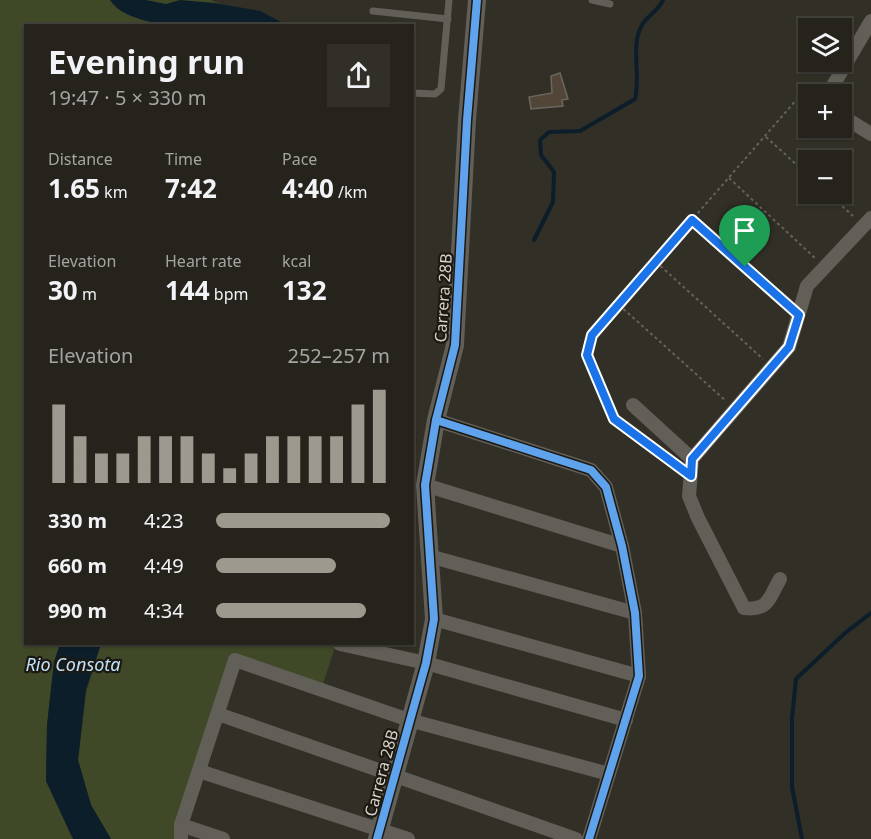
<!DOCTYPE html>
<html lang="en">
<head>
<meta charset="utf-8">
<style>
	body { margin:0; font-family:"Noto Sans",sans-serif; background:#322f29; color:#f1f3f6; height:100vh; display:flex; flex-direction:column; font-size:22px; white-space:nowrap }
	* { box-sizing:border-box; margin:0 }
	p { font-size:20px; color:#a4a4a3 }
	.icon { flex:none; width:33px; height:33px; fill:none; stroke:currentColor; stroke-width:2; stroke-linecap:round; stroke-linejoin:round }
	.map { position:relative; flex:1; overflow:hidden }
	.drawer { position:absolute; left:24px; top:24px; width:390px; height:621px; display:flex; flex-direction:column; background:#26231c; border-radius:0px; box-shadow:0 2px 4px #0004,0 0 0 2px #42403b }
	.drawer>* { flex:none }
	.buttons { position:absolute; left:798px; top:18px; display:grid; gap:12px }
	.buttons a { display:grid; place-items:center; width:54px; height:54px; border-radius:0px; background:#26231c; box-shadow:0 2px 4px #0004,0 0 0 2px #42403b; font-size:30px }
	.pin { position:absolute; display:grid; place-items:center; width:51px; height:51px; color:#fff; margin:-62px -26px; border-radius:50% 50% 50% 0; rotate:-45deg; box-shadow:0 0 6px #0007 }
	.pin .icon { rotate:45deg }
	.round { display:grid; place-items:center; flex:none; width:63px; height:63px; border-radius:0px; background:#322f29 }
	.headline { display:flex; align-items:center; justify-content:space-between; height:102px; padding:0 24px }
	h1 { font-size:33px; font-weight:700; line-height:45px }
	.stats { display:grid; grid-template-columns:repeat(3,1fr); gap:9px; height:102px; padding:6px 24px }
	.stats div { display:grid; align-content:center }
	.stats b { font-size:26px; font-weight:700 }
	.stats small { font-size:16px; font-weight:400 }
	.stats p { font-size:16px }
	.chart { height:168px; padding:12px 24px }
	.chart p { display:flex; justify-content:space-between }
	.chart svg { width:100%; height:108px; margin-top:6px; stroke:#9d998f; stroke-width:6 }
	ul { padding:0 24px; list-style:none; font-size:20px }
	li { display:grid; grid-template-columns:96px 72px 1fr; align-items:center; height:45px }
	li i { height:15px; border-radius:8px; background:#9d998f }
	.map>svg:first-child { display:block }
	.green { fill:#404927 }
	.water { fill:#0b1e2a }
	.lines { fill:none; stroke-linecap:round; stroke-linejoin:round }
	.stream { stroke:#0b1e2a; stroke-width:4 }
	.building { fill:#514637; stroke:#6b6760; stroke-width:1.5 }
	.path { stroke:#64625c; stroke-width:2; stroke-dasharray:3 3; stroke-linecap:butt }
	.service { stroke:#625f59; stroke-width:7 }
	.minor { stroke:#625f59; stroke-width:14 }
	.tertiary { stroke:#625f59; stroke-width:18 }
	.cycleway-casing { stroke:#1c1912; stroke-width:11 }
	.cycleway { stroke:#60a3ed; stroke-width:8 }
	.route-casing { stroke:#fff; stroke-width:12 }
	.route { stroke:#1a73e8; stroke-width:8 }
	.labels { text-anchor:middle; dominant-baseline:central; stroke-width:4.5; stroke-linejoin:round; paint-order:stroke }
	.street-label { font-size:16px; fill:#d6d2c8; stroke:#1c1912 }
	.water-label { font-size:18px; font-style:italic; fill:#bfe2fb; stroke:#1c1912 }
</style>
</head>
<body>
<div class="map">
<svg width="871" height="839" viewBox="0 0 871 839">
	<rect width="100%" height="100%" fill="#322f26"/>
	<g class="green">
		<polygon points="0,0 211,0 249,16 253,25 26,26 26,644 60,644 54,662 47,725 46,781 73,839 0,839"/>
		<polygon points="101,644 336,644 321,690 235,660 181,839 111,839 91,805 78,760 86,693"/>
	</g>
	<g class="water">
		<path d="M110,0H146L166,4L180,0L214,3L260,11L287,25C245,26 133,37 110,0Z"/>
		<polygon points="60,644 101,644 86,689 78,760 91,805 111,839 73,839 46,781 47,725 54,662"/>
	</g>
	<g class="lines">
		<g class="stream">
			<path d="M534,240L553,202L554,172L541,155L540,140L549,132L580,131L635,99C641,76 630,45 642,25C648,15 659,10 663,0"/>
			<polyline points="802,839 792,787 792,718 796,679 845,633 871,613"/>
		</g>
	</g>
	<polygon class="building" points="560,73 568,99 562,100 563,106 531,109 529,97 552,93 551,76"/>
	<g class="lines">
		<g class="path">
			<polyline points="766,137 808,175"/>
			<polyline points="729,178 816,259"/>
			<polyline points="829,194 853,216"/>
			<polyline points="693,221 787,305"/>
			<polyline points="656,262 763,359"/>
			<polyline points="619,305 726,401"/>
			<polyline points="677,466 614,419 587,355 592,335 804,91 809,94"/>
		</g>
		<g class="service">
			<polyline points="592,0 610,4"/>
			<polyline points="373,11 448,19"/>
			<polyline points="412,93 435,94 441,89 449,0"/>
		</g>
		<g class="minor">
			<polyline points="828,94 871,21"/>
			<polyline points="842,116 871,134"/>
			<polyline points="633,405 692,459"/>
			<polyline points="436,420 591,470 606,487 622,546 635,613 639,676 589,839"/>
			<polyline points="425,485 622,546"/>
			<polyline points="429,556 635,613"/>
			<path d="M780,579C769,598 769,611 744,608L698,518L689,496L692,459L789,347L807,286L871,218"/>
			<polyline points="434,619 639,676"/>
			<polyline points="340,644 426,663 626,720"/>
			<polyline points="218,714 576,839"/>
			<polyline points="199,771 408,839"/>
			<polyline points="181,825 223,839"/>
			<polyline points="181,839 181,825 235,660 409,720 609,774"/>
		</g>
		<polyline class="tertiary" points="377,839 426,663 434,619 425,485 436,420 455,345 467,120 477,0"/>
		<defs>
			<g id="cycleway">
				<polyline points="436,420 591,470 606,487 622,546 635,613 639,676 589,839"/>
				<polyline points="377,839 426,663 434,619 425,485 436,420 455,345 467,120 477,0"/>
			</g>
		</defs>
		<use href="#cycleway" class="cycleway-casing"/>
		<use href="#cycleway" class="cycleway"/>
	</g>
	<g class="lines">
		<defs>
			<polygon id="route" points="692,220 799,315 789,347 692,459 691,476 614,419 587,355 592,335"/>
		</defs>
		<use href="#route" class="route-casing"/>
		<use href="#route" class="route"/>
	</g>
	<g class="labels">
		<g class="street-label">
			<text transform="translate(443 298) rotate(-86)">Carrera 28B</text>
			<text transform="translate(381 773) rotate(-75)">Carrera 28B</text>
		</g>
		<g class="water-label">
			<text x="73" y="664">Rio Consota</text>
		</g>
	</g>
</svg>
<div class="buttons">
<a><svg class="icon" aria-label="layers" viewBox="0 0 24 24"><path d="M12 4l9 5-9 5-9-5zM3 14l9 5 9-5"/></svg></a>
<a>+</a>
<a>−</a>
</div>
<div class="pin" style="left:745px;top:267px;background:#1e9e55"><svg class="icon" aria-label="arrive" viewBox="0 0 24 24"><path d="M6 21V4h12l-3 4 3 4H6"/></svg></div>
<section class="drawer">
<div class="headline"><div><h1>Evening run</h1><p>19:47 · 5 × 330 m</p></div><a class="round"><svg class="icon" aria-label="share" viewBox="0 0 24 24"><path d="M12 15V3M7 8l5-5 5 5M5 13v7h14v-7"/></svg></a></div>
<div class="stats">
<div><p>Distance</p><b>1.65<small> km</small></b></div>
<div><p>Time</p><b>7:42</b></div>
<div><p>Pace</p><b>4:40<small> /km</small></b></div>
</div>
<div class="stats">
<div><p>Elevation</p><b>30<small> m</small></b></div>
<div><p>Heart rate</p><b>144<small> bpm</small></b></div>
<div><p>kcal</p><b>132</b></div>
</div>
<div class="chart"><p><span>Elevation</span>252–257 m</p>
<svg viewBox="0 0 160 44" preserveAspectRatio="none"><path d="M5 44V12M15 44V25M25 44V32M35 44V32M45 44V25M55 44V25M65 44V25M75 44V32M85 44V38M95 44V32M105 44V25M115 44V25M125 44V25M135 44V25M145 44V12M155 44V6"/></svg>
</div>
<ul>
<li><b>330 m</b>4:23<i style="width:100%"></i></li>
<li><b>660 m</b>4:49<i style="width:69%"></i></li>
<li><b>990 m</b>4:34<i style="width:86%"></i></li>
</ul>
</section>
</div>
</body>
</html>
